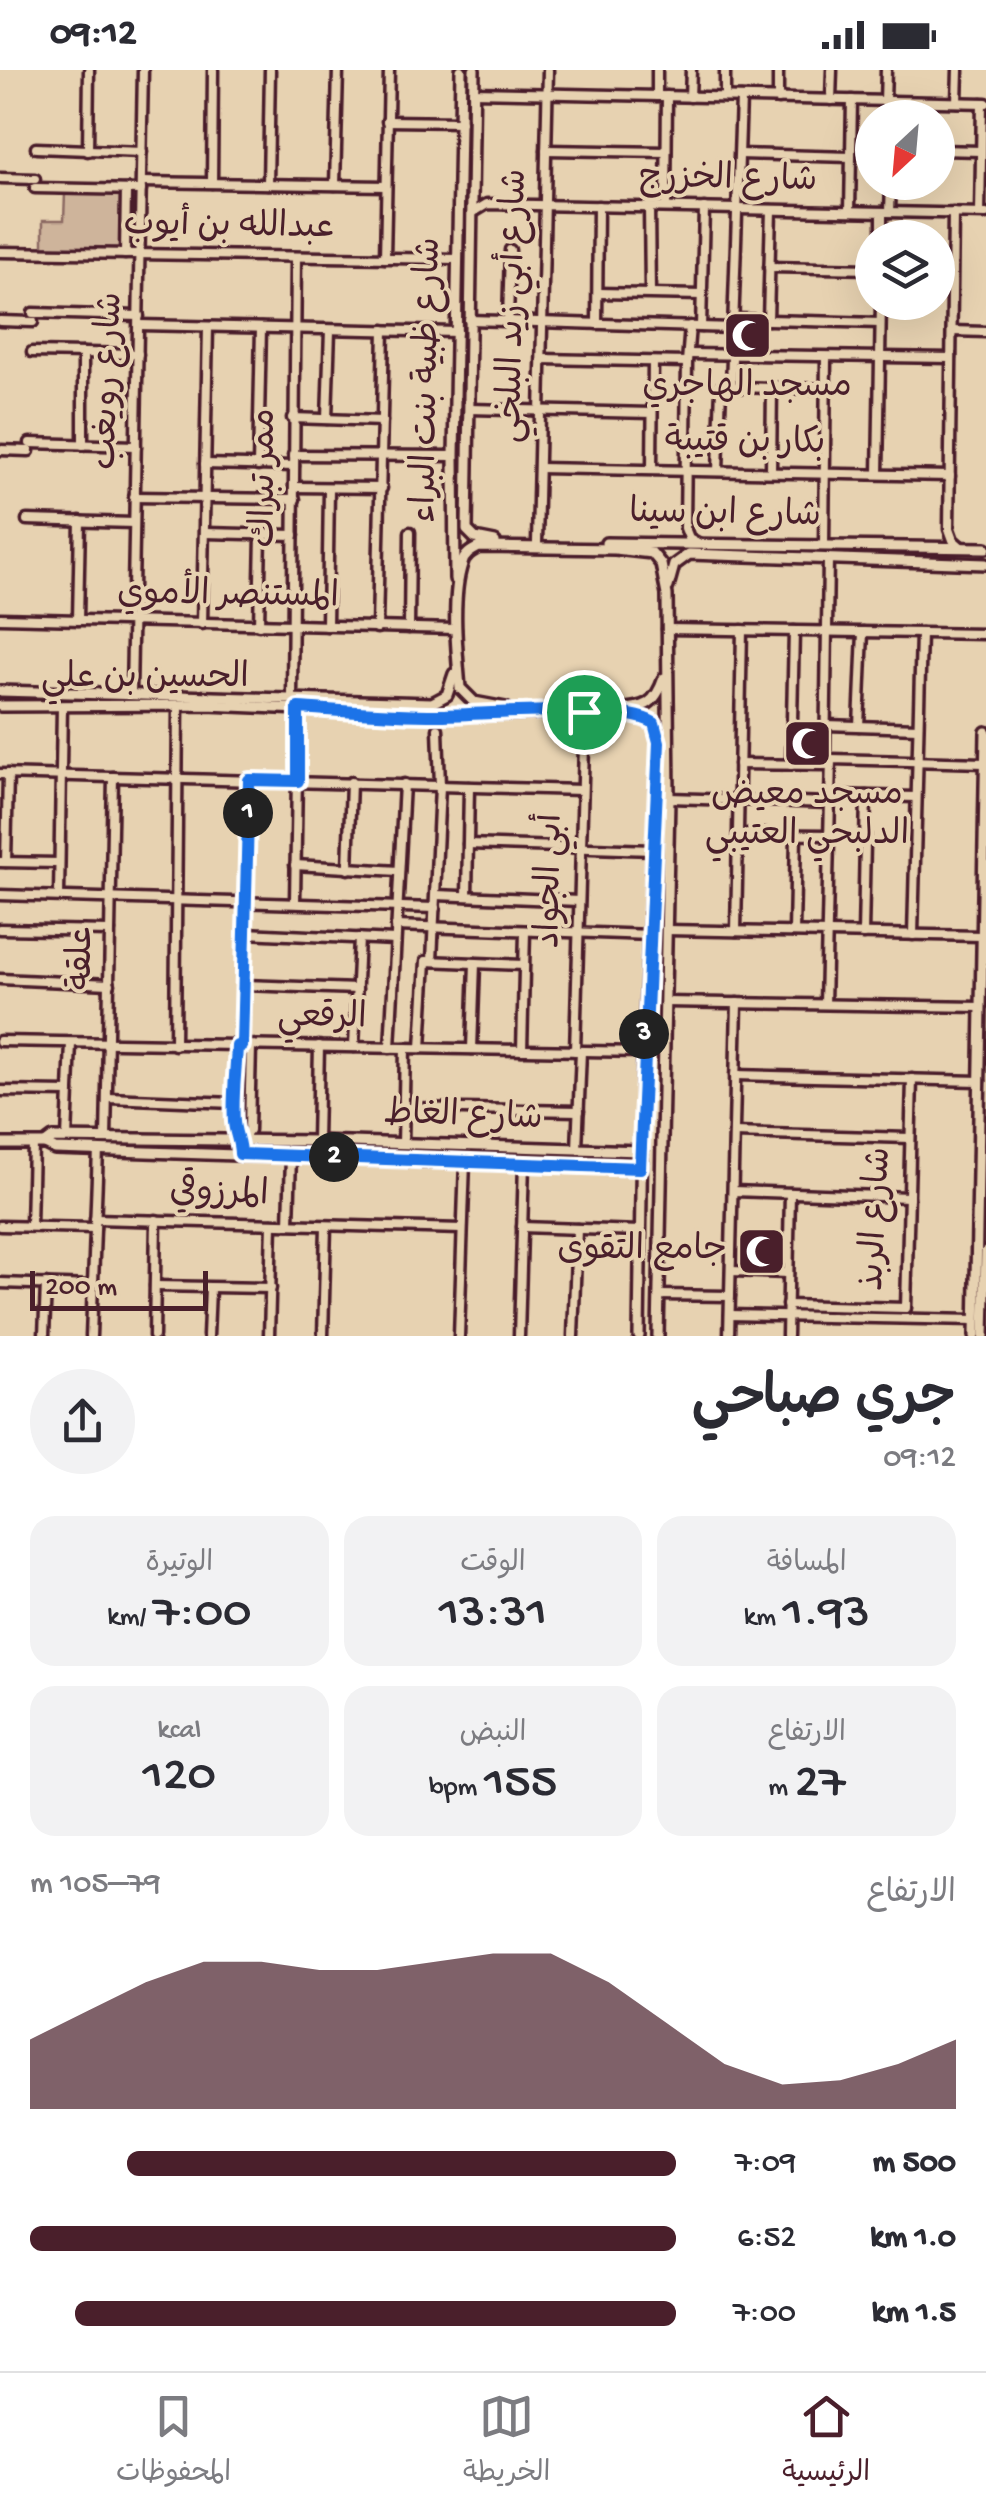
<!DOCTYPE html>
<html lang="ar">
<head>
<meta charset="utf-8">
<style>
	body { margin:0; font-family:"Gochi Hand","Playpen Sans Arabic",sans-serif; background:#f2f2f3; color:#2b2b33; direction:rtl; height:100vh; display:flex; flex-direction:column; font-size:38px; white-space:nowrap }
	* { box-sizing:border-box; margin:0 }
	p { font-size:32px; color:#7c7c81 }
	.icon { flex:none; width:55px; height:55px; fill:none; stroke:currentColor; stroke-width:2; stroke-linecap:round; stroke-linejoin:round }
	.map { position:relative; height:1266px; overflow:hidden; direction:ltr }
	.side { display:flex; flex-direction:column; background:#fff; flex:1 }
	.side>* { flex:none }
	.needle { width:65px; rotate:206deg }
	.tools { position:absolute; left:855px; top:30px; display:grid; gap:20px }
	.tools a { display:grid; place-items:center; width:100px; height:100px; border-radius:50%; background:#fff; box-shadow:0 10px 40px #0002; font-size:50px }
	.scale { position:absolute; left:30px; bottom:25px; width:178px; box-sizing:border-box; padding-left:10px; border:5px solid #4a1f2b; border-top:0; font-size:28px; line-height:35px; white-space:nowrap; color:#4a1f2b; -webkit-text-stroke:8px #e7d2b1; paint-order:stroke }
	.pin { position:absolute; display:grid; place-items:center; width:85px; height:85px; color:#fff; margin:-42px; border:5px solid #fff; border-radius:50%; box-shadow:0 2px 10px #0007 }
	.km { position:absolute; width:50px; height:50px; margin:-25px; border-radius:50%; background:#222; color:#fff; font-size:28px; line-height:50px; text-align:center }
	.round { display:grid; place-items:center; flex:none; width:105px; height:105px; border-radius:52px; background:#f2f2f3 }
	.headline { display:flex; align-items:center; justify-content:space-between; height:170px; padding:0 30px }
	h1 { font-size:55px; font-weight:600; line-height:75px }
	.metrics { display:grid; grid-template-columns:repeat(3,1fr); gap:15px; height:170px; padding:10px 30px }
	.metrics div { display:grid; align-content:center; border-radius:25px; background:#f2f2f3; text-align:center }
	.metrics b { font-size:50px; font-weight:600 }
	.metrics small { font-size:28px; font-weight:400 }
	.metrics p { font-size:28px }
	.chart { height:280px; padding:20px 30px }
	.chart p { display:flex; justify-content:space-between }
	.chart svg { width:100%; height:180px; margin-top:10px; fill:#4a1f2b; opacity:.7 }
	ul { padding:0 30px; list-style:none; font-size:32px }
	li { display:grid; grid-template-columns:160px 120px 1fr; align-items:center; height:75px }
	li i { height:25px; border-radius:12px; background:#4a1f2b }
	.status { display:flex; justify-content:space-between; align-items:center; height:70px; padding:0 50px; background:#fff; direction:ltr }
	.status svg { height:28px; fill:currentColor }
	.menu { display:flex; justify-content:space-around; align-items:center; height:140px; border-top:2px solid #e1e1e2; background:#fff; font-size:28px; color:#7c7c81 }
	.menu a { display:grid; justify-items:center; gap:5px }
	.menu .active { color:#4a1f2b }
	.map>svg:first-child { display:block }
	.green { fill:#ceb49b; stroke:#8c6a63; stroke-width:2.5 }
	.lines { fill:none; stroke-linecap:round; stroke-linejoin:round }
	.minor-casing { stroke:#4a1f2b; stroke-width:15 }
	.tertiary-casing { stroke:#4a1f2b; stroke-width:16 }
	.minor { stroke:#e7d2b1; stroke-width:8 }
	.tertiary { stroke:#e7d2b1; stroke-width:9 }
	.route-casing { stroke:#fff; stroke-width:20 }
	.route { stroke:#1a73e8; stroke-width:12 }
	.labels { text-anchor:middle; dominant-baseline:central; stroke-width:8; stroke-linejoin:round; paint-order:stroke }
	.street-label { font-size:35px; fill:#4a1f2b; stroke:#e7d2b1 }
	.poi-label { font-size:35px; fill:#4a1f2b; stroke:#e7d2b1 }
</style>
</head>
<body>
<div class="status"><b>09:12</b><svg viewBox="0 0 49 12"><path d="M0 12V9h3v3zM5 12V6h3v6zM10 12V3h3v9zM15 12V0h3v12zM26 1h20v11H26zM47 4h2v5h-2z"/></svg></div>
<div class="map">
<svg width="986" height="1266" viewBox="0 0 986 1266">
	<rect width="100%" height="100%" fill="#e7d2b1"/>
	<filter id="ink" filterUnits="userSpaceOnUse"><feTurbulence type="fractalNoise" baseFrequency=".01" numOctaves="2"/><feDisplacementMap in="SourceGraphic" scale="20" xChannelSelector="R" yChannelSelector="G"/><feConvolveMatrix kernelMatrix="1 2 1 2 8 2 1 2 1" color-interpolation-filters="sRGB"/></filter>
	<g filter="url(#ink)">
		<polygon class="green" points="65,123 121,124 121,182 43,181 43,150 64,150"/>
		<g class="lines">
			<defs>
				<g id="minor">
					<polyline points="473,22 986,33"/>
					<polyline points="657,26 657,0"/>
					<polyline points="690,27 691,0"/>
					<polyline points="725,27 725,0"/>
					<polyline points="778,29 778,0"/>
					<polyline points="831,30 832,0"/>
					<polyline points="885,31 886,0"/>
					<polyline points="957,32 958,0"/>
					<polyline points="892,48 893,31"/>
					<polyline points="387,51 461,52"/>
					<polyline points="36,78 142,82"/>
					<polyline points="546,80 666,82"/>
					<polyline points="938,80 981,81"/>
					<polyline points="88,81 89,0"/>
					<polyline points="740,84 851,87"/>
					<polyline points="0,108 35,109"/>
					<polyline points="142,112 386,116"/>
					<polyline points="212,113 213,0"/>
					<polyline points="268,114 270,0"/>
					<polyline points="335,115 338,0"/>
					<polyline points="35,118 141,120"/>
					<polyline points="649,137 650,223"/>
					<polyline points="666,137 667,26"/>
					<polyline points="850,141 852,30"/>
					<polyline points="890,142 891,112"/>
					<polyline points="472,143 487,134 986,144"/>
					<polyline points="953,143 949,459 953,470 961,477"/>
					<polyline points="980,143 982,33"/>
					<polyline points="882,168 882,142"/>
					<polyline points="0,182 458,189"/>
					<polyline points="125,184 126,120"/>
					<polyline points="385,188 389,0"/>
					<polyline points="769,197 872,199"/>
					<polyline points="598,223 702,225"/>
					<polyline points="33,243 139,246"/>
					<polyline points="735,249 880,253"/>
					<polyline points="469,250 733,258"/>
					<polyline points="768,250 771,140"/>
					<polyline points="0,251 33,252"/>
					<polyline points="508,251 510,180"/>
					<polyline points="597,254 598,136"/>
					<polyline points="139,255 457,262"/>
					<polyline points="690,256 687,292 685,458 689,468 698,473"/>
					<polyline points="701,257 704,138"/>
					<polyline points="952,261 986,262"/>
					<polyline points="32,282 138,284"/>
					<polyline points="689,284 951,288"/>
					<polyline points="542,289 687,292"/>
					<polyline points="731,317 825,319"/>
					<polyline points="469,339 652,343"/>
					<polyline points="292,348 382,351"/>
					<polyline points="327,349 330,260"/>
					<polyline points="30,373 136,376"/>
					<polyline points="83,375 83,283"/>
					<polyline points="0,380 29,381"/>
					<polyline points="293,385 454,386"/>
					<polyline points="205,394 294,396"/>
					<polyline points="258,396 261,258"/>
					<polyline points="539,398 950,406"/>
					<polyline points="652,399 653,292"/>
					<polyline points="718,401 721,317 731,317 741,28"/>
					<polyline points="771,402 772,318"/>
					<polyline points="878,404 881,232"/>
					<polyline points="295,417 382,418"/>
					<polyline points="134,427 295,429"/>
					<polyline points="27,450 134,453"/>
					<polyline points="205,463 294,465"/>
					<polyline points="537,473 548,0"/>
					<polyline points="824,475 826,287"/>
					<polyline points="0,548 456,559"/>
					<polyline points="78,550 80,451"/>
					<polyline points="202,554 208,257"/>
					<polyline points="259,555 261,465"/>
					<polyline points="327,556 329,419"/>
					<polyline points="377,558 384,260"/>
					<polyline points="409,558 410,462"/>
					<polyline points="667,559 986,564"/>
					<polyline points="131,624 143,0"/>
					<polyline points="292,628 296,187"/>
					<polyline points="826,655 918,658"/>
					<polyline points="859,656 863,562"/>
					<polyline points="739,694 825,695 831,689 985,693"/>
					<polyline points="791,695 794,561"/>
					<polyline points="825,695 828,489"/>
					<polyline points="0,704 582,720"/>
					<polyline points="831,725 916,727"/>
					<polyline points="669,728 831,733"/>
					<polyline points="738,764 830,765"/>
					<polyline points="468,774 653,780"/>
					<polyline points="0,792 59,793"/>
					<polyline points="6,792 8,704"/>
					<polyline points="295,795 399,801"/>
					<polyline points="348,799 351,712"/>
					<polyline points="0,825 435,838"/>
					<polyline points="436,825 579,831"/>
					<polyline points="59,826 62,636"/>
					<polyline points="467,826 469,717"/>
					<polyline points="295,832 298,639"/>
					<polyline points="396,856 651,865"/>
					<polyline points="0,859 110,861"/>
					<polyline points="666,860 982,866"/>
					<polyline points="736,861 742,560"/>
					<polyline points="794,862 796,765"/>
					<polyline points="245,863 395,870"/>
					<polyline points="863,864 866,726"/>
					<polyline points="913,865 921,563"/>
					<polyline points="432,891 440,716 438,659"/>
					<polyline points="0,909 110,914"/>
					<polyline points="244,915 357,919"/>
					<polyline points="665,932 981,937"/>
					<polyline points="825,934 831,689"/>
					<polyline points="0,971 643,982"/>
					<polyline points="175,975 178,636"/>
					<polyline points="237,976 234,1058 240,1070 240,1084"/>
					<polyline points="242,976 249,710"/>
					<polyline points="354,977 359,868"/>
					<polyline points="390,978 404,714"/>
					<polyline points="421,978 426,891 524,895"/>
					<polyline points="472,979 475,893"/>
					<polyline points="522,980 525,861"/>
					<polyline points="575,981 585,642"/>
					<polyline points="735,1005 980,1011"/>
					<polyline points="0,1021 69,1022"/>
					<polyline points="108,1028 234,1033"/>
					<polyline points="404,1038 579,1041"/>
					<polyline points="734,1063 910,1068"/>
					<polyline points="67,1068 71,973"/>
					<polyline points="106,1069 113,707"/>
					<polyline points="240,1070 249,1060 251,976"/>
					<polyline points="317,1071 319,976"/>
					<polyline points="403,1074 405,978"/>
					<polyline points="577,1079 581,981"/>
					<polyline points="733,1121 909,1127"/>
					<polyline points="95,1149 462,1159"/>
					<polyline points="289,1154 291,1086"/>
					<polyline points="0,1156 95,1158"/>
					<polyline points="31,1156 33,1074"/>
					<polyline points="522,1157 640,1161"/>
					<polyline points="731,1201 788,1203"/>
					<polyline points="0,1213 93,1216"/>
					<polyline points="155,1216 271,1218"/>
					<polyline points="659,1225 730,1226"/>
					<polyline points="787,1235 906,1238 912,1009"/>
					<polyline points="730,1245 975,1250"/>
					<polyline points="44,1266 46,1214"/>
					<polyline points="91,1266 98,1080"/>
					<polyline points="154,1266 156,1150"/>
					<polyline points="208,1266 210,1218"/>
					<polyline points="269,1266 272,1154"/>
					<polyline points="323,1266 326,1156"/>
					<polyline points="459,1266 465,1091"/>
					<polyline points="519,1266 524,1093"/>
					<polyline points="573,1266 577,1159"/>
					<polyline points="729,1266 737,933"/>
					<polyline points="787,1266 790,1123"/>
				</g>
				<g id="tertiary">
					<polyline points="474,0 467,460 475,468 495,472"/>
					<polyline points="606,473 986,478"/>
					<polyline points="455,509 454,386 461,0"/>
					<polyline points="668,517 674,495 689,484 986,494"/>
					<polyline points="0,621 432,633 447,625 454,604"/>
					<polyline points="0,636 207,635 440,645 585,642 636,646 654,653 659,672 643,982 639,1266"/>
					<path d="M506,638L474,632L460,618C457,582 451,528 462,494C464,485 471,481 479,477L615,479L652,483L661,494L667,525L669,728L658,1266"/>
					<path d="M617,640C645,638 655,635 664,608"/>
					<polyline points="0,1074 45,1074 55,1079 640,1098"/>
					<polyline points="45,1074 53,1068 317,1071 641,1081"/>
					<polyline points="975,1266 986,662"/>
					<polyline points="984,1266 986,1182"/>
				</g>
			</defs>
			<use href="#minor" class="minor-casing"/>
			<use href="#tertiary" class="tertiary-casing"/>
			<use href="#minor" class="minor"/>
			<use href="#tertiary" class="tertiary"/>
		</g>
	</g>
	<g class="lines" filter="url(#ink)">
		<defs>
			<path id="route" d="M298,638C345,641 392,645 438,645C482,645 623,632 654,653L659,672L640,1098L240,1084C240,1072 235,1064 234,1052C232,1027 236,1001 237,976H242L249,710L298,711Z"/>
		</defs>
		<use href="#route" class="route-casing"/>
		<use href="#route" class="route"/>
	</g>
	<defs>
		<symbol id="mosque-square" viewBox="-11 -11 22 22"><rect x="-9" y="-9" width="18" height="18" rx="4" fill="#4a1f2b" stroke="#e7d2b1"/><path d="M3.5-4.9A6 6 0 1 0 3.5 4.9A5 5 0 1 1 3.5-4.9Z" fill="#fff"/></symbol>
	</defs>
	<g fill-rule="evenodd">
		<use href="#mosque-square" x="720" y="238" width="55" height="55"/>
		<use href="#mosque-square" x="780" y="646" width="55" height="55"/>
		<use href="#mosque-square" x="734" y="1154" width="55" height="55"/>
	</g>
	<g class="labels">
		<g class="street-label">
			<text transform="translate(728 111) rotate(1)">شارع الخزرج</text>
			<text transform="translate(229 158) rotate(1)">عبدالله بن أيوب</text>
			<text transform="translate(515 236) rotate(-89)">شارع أبي زيد البلخي</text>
			<text transform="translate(429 310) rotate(-89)">شارع ظبية بنت البراء</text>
			<text transform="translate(110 311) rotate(-88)">شارع رويغب</text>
			<text transform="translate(745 374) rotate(1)">بكار بن قتيبة</text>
			<text transform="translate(266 408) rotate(-90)">ممر تبراك</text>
			<text transform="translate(725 446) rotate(1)">شارع ابن سينا</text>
			<text transform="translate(228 527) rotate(1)">المستنصر الأموي</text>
			<text x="145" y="609">الحسين بن علي</text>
			<text transform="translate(552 811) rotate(-89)">أبي الجواد</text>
			<text transform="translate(83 888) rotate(-90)">علقة</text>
			<text transform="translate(322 949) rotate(1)">الرقعي</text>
			<text transform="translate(463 1048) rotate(2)">شارع الغاط</text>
			<text transform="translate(219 1125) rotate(2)">المرزوقي</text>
			<text transform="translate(878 1149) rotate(-87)">شارع الربذ</text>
		</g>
		<g class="poi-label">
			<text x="747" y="318">مسجد الهاجري</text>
			<text x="807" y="726">مسجد معيض<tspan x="807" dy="40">الدلبحي العتيبي</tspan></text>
			<text x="727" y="1181" text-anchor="end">جامع التقوى</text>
		</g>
	</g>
</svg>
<div class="tools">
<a><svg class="needle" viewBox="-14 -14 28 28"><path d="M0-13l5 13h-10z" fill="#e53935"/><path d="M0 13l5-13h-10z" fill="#7c7c81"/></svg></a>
<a><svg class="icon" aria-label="layers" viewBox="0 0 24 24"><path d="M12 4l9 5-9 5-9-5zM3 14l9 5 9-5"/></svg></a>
</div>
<div class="scale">200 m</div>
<div class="pin" style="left:584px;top:642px;background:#1e9e55"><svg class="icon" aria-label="arrive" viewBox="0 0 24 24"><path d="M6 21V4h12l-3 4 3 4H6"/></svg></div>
<b class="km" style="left:248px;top:743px">1</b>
<b class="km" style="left:334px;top:1087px">2</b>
<b class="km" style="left:644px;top:964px">3</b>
</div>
<section class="side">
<div class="headline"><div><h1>جري صباحي</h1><p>09:12</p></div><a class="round"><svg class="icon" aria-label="share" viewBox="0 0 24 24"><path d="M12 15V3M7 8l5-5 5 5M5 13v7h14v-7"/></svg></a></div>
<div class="metrics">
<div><p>المسافة</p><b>1.93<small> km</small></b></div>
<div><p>الوقت</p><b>13:31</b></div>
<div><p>الوتيرة</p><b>7:00<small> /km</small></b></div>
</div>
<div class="metrics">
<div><p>الارتفاع</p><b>27<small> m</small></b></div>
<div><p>النبض</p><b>155<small> bpm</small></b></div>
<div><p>kcal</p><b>120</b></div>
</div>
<div class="chart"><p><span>الارتفاع</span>79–105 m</p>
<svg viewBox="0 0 160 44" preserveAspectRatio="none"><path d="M0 44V27L10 20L20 13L30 8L40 8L50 10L60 10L70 8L80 6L90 6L100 13L110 23L120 33L130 38L140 37L150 33L160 27V44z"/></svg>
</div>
<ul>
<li><b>500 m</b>7:09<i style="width:85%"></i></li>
<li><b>1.0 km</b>6:52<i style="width:100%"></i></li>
<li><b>1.5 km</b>7:00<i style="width:93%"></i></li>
</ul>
</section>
<nav class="menu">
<a class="active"><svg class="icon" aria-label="home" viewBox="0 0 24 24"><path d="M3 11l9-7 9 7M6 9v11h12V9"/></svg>الرئيسية</a>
<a><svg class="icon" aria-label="map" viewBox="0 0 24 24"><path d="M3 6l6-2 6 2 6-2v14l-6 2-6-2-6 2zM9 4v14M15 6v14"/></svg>الخريطة</a>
<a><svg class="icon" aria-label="saved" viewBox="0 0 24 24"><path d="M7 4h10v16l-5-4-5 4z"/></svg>المحفوظات</a>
</nav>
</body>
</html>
